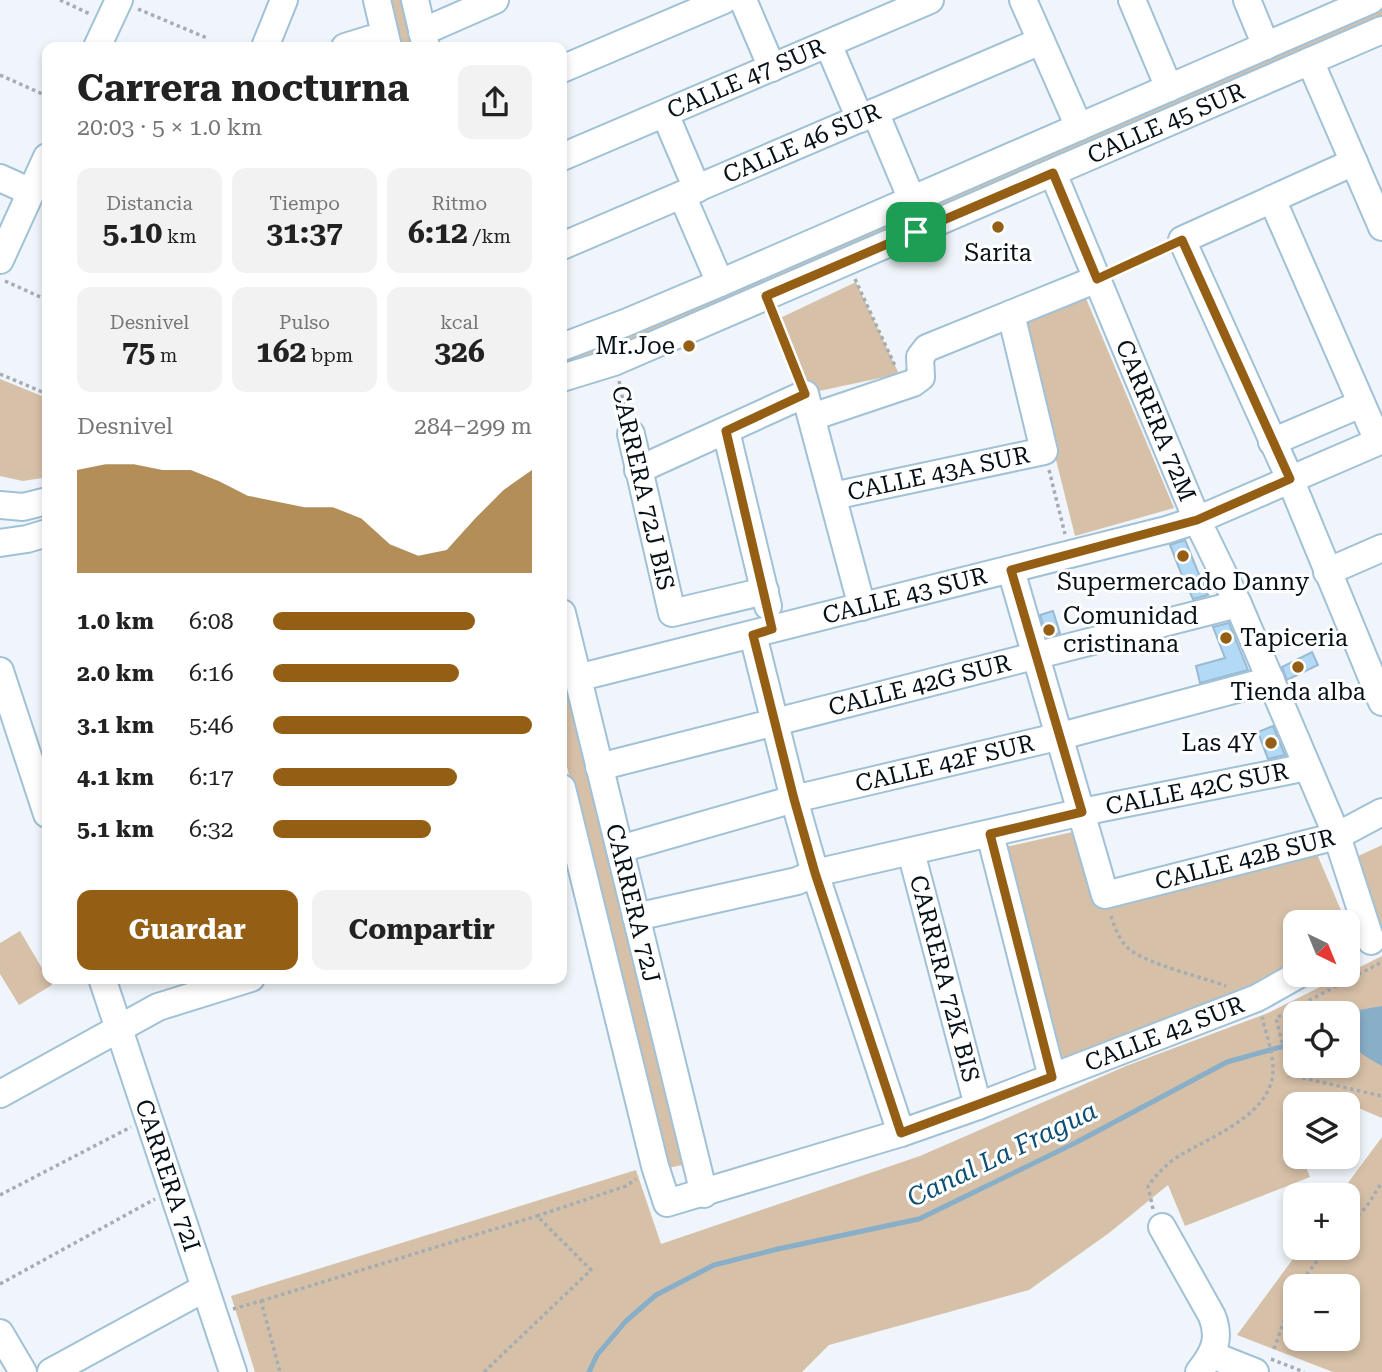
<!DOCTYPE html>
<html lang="es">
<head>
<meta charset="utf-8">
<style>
	body { margin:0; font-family:"Roboto Serif",serif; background:#f2f2f2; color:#222; height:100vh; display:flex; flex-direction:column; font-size:26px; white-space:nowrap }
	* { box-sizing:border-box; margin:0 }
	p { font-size:23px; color:#767676 }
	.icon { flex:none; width:38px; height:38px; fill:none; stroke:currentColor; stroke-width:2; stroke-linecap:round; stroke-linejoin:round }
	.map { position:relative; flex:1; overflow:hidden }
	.drawer { position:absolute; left:42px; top:42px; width:525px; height:942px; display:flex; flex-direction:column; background:#fff; border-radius:14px; box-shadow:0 4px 10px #0003 }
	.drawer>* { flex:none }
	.needle { width:46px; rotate:137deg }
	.buttons { position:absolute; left:1283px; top:910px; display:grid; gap:14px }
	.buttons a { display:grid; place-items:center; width:77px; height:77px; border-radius:14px; background:#fff; box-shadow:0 4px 10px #0003; font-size:35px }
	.pin { position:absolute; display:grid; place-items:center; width:60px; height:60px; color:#fff; margin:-30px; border-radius:14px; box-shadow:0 4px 10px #0006 }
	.round { display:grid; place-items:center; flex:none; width:74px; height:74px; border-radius:14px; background:#f2f2f2 }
	.head { display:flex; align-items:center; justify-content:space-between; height:119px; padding:0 35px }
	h1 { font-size:38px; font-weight:700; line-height:52px }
	.metrics { display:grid; grid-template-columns:repeat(3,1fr); gap:10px; height:119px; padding:7px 35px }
	.metrics div { display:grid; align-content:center; border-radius:14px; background:#f2f2f2; text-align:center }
	.metrics b { font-size:30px; font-weight:700 }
	.metrics small { font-size:19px; font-weight:400 }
	.metrics p { font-size:19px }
	.chart { height:196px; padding:14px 35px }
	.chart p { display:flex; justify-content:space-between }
	.chart svg { width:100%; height:126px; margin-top:7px; fill:#945f14; opacity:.7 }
	.primary-button { display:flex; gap:14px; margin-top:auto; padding:14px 35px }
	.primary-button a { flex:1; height:80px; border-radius:14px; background:#945f14; color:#fff; font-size:28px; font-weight:700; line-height:80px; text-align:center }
	.primary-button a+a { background:#f2f2f2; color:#222 }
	ul { padding:0 35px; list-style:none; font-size:23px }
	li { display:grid; grid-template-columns:112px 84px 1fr; align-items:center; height:52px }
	li i { height:18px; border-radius:9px; background:#945f14 }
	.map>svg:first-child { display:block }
	.green { fill:#d7c0a8; fill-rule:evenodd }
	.water { fill:#88aec8 }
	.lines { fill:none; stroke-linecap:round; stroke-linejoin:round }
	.stream { stroke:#88aec8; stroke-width:5 }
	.building { fill:#b2d9f5; stroke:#9abad1; stroke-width:2 }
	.minor-casing { stroke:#a1c1d7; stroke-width:30 }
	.path { stroke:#a5adb3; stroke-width:3.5; stroke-dasharray:3.5 3.5; stroke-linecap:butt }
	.minor { stroke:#fff; stroke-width:26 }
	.route-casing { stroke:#fff; stroke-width:14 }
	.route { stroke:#945f14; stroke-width:9 }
	.poi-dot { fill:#945f14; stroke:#fff; stroke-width:2.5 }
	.labels { text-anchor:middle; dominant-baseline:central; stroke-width:6; stroke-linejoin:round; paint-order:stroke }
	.street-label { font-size:24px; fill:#051017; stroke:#fff }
	.poi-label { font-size:24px; fill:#051017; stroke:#fff }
	.water-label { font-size:26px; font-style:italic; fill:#0d4f74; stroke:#fff }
</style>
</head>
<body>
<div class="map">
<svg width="1382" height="1372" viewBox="0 0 1382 1372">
	<rect width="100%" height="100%" fill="#eff5fa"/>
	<g class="green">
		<polygon points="388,0 404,0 415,47 399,47"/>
		<polygon points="1382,7 1382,18 1142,125 591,357 562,367 562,357"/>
		<polygon points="856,282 899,374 805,394 776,320"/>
		<polygon points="1085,296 1174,508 1075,536 1022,323"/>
		<polygon points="0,379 47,398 47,466 42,478 23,481 0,476"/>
		<polygon points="562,663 688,1164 668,1168 562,747"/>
		<polygon points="1077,831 1096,907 1317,854 1346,922 1295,922 1295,961 1288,965 1237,995 1059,1062 1001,848"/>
		<polygon points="1382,845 1382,931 1381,931 1354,858"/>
		<polygon points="20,931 52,985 19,1005 0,974 0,943"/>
		<path d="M1382,956V1118L1349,1104H1295V1157H1302L1310,1177L1185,1226L1168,1185L1109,1233L1029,1290L829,1345L802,1372H255L231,1296L636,1170L661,1244L920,1156L1126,1066L1268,1013ZM1295,1013H1348V1066H1295Z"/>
		<path d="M1382,1137V1372H1333L1237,1335L1301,1248H1348V1195H1339ZM1295,1286H1348V1339H1295Z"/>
	</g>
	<path class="water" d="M1382,1006V1066C1360,1053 1348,1049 1348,1021L1359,1010Z"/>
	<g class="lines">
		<polyline class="stream" points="589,1372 597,1355 626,1321 656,1295 714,1265 778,1249 919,1219 1077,1142 1227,1062 1295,1043"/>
	</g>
	<g class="building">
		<polygon points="1185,540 1198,572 1208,595 1193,599 1183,578 1170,545"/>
		<polygon points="1053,611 1060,633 1047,637 1040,615"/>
		<polygon points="1229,623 1248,670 1200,683 1196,666 1225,658 1213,627"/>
		<polygon points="1312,652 1318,665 1287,680 1282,667"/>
		<polygon points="1273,726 1285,755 1268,759 1258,732"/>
	</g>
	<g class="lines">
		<defs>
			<g id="minor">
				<polyline points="377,0 388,47"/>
				<polyline points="415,0 426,47"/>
				<polyline points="743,0 772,68"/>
				<polyline points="1023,0 1079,127"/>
				<polyline points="1132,0 1169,88"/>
				<polyline points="1247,0 1266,46"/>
				<polyline points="422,32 495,0"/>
				<polyline points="828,44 860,119"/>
				<polyline points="97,47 119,0"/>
				<polyline points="265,47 284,0"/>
				<polyline points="345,47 371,39"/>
				<polyline points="1310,61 1382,227"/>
				<polyline points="562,69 724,0"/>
				<polyline points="875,112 912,200"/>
				<polyline points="665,114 697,189"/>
				<path id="s1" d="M562,157L930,0"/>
				<polyline points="1354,162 1182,240 1290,479 1382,702"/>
				<path id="s2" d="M1053,173L1197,520L1238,604L1337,836L1371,941"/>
				<polyline points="0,178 31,192"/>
				<polyline points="682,195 720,283"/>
				<polyline points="1272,199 1378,441"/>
				<path id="s3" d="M562,246L1041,41"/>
				<polyline points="0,260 47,157"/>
				<polyline points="562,347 625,323 720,283 1371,0"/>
				<path id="s4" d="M562,378L614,362L1382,30"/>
				<polyline points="812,417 913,383 921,377 920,357 927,348 1097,279"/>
				<polyline points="726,431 768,606"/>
				<polyline points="631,434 672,613 765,591"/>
				<polyline points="1272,442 1361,404"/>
				<polyline points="638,470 805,394 862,607"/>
				<path id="s5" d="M833,496L1044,451L1011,314"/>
				<polyline points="0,505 23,507 47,501"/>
				<polyline points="0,543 27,539 47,533"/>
				<path id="s6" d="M1011,570L1105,895L1337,836L1382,812"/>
				<polyline points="1327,572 1382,548"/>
				<path id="s7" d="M562,613L704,1194"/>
				<polyline points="753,635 794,799 815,873 901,1133"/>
				<polyline points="0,671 47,814"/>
				<path id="s8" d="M577,678L1166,530L1197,520L1382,440"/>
				<path id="s9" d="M599,767L1238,604"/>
				<path id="s10" d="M562,788L655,1166L667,1203L901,1133L978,1106L1257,998L1298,975"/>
				<polyline points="990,834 1052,1077"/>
				<path id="s11" d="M620,849L794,799L1061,736L1271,680"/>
				<path id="s12" d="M911,852L978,1106"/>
				<path id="s13" d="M636,917L797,881L815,873L1082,812L1307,767"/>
				<path id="s14" d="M102,978L233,1372"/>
				<polyline points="0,1094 158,1007 251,978"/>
				<path d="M1162,1227L1212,1316C1221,1339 1214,1353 1199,1372"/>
				<polyline points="0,1333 23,1372"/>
				<polyline points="1212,1355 1255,1372"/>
				<polyline points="51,1372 205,1288"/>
			</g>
		</defs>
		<use href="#minor" class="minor-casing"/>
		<g class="path">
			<polyline points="60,0 90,14"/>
			<polyline points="138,9 207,38"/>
			<polyline points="0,75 47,96"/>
			<polyline points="1115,271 1162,249"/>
			<polyline points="855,279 896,368"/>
			<polyline points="5,281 47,300"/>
			<polyline points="774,315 798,376"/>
			<polyline points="0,374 47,394"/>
			<polyline points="619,381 626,415"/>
			<polyline points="1049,470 1065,534"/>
			<path d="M1111,916C1114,926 1120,942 1129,949C1147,964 1202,977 1226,986"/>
			<polyline points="1380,963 1276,1018 1290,1075 1382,1096"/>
			<polyline points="0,1195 131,1127"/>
			<path d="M1153,1209L1148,1186C1157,1174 1166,1164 1179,1156C1212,1136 1276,1113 1273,1066C1272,1050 1266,1033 1262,1017"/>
			<polyline points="1348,1226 1367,1206 1382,1182"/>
			<polyline points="0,1284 155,1199"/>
			<polyline points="1298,1286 1327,1248"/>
			<polyline points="261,1301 537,1216"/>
			<polyline points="233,1309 261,1301 280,1372"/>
			<polyline points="1274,1349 1295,1290"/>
			<polyline points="1271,1359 1304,1372"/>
			<polyline points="484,1372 591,1270 537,1216 626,1186 636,1179"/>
		</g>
		<use href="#minor" class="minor"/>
	</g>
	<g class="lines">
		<defs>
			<polygon id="route" points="1053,173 1097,279 1182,240 1290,479 1197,520 1011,570 1082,812 990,834 1052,1077 901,1133 815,873 794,799 753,635 772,629 726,431 805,394 766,296"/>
		</defs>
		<use href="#route" class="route-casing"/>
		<use href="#route" class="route"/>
	</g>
	<g class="poi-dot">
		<circle cx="998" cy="227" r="7"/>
		<circle cx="689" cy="346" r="7"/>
		<circle cx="1183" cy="556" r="7"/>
		<circle cx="1049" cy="630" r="7"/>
		<circle cx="1226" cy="638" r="7"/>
		<circle cx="1298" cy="667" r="7"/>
		<circle cx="1271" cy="743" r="7"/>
	</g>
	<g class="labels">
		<g class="street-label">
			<text stroke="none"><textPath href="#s1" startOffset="200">CALLE 47 SUR</textPath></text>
			<text stroke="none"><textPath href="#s4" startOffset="656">CALLE 45 SUR</textPath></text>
			<text stroke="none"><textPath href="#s3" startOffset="261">CALLE 46 SUR</textPath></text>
			<text stroke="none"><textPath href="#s2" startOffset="268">CARRERA 72M</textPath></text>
			<text stroke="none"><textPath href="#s5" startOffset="108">CALLE 43A SUR</textPath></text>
			<text transform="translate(643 488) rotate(77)">CARRERA 72J BIS</text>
			<text stroke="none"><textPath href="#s8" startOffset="338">CALLE 43 SUR</textPath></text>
			<text stroke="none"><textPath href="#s9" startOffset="331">CALLE 42G SUR</textPath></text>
			<text stroke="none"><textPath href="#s11" startOffset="336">CALLE 42F SUR</textPath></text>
			<text stroke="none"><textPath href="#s13" startOffset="576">CALLE 42C SUR</textPath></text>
			<text stroke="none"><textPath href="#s6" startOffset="483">CALLE 42B SUR</textPath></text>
			<text stroke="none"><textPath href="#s7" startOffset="299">CARRERA 72J</textPath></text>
			<text stroke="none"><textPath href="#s12" startOffset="131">CARRERA 72K BIS</textPath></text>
			<text stroke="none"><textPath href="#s10" startOffset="954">CALLE 42 SUR</textPath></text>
			<text stroke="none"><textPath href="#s14" startOffset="208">CARRERA 72I</textPath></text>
		</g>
		<g class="poi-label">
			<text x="998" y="253">Sarita</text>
			<text x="675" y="346" text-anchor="end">Mr.Joe</text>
			<text x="1183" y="582">Supermercado Danny</text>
			<text x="1063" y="616" text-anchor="start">Comunidad<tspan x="1063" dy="28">cristinana</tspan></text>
			<text x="1240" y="638" text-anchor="start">Tapiceria</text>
			<text x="1298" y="692">Tienda alba</text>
			<text x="1257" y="743" text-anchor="end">Las 4Y</text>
		</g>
		<g class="water-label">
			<text transform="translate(1002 1154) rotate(-26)">Canal La Fragua</text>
		</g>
	</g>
</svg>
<div class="buttons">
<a><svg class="needle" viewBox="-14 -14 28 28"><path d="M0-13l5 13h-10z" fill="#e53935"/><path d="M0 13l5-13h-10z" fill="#767676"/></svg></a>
<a><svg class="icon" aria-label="locate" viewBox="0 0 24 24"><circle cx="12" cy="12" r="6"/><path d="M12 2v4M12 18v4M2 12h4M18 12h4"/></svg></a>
<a><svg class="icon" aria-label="layers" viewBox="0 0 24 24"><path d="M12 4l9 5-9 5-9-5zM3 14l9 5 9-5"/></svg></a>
<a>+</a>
<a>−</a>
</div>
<div class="pin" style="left:916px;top:232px;background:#1e9e55"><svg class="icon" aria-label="arrive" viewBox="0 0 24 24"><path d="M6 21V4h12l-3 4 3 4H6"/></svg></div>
<section class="drawer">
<div class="head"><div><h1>Carrera nocturna</h1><p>20:03 · 5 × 1.0 km</p></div><a class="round"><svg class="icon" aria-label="share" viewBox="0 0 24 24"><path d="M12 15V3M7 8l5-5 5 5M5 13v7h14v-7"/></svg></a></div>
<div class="metrics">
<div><p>Distancia</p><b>5.10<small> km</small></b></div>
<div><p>Tiempo</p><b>31:37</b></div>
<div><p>Ritmo</p><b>6:12<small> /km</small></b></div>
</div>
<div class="metrics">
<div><p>Desnivel</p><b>75<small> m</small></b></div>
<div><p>Pulso</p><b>162<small> bpm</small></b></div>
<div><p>kcal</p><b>326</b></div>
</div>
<div class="chart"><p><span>Desnivel</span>284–299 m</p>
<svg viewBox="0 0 160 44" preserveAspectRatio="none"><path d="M0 44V8L10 6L20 6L30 8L40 8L50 12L60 17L70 19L80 21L90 21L100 25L110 34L120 38L130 36L140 25L150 15L160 8V44z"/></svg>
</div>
<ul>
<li><b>1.0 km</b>6:08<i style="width:78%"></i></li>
<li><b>2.0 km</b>6:16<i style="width:72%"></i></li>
<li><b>3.1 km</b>5:46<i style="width:100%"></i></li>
<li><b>4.1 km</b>6:17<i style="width:71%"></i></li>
<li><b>5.1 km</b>6:32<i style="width:61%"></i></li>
</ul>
<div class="primary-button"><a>Guardar</a><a>Compartir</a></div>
</section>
</div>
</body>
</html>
